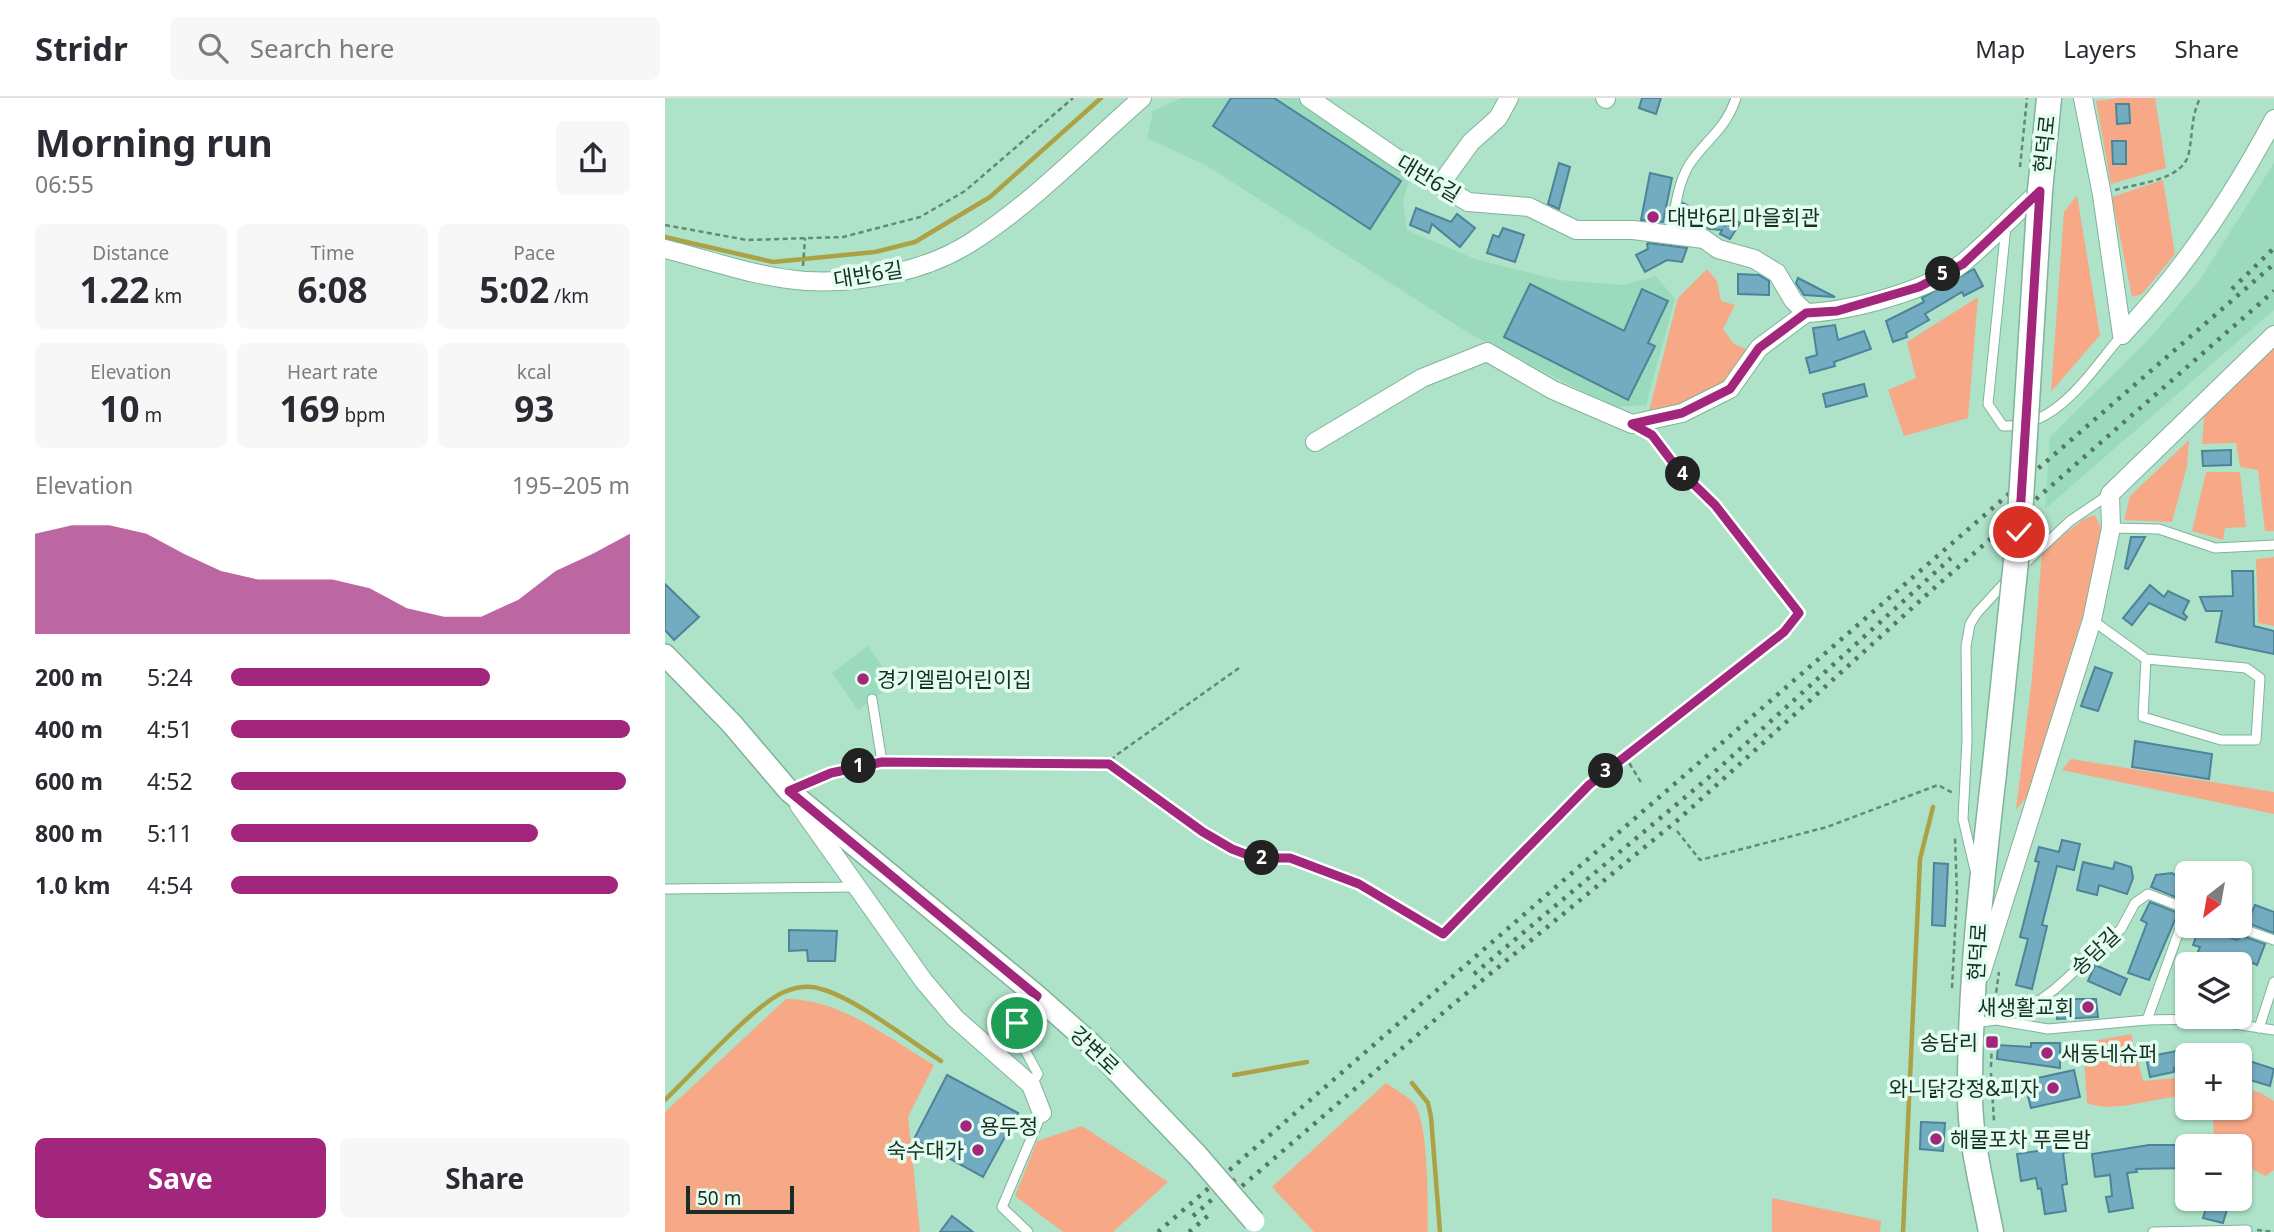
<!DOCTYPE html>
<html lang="en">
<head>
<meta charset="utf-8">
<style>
	body { margin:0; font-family:"Noto Sans","Noto Sans KR",sans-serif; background:#f7f7f7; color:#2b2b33; height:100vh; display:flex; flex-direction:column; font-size:26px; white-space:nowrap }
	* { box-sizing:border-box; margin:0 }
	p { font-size:23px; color:#7c7c81 }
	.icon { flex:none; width:38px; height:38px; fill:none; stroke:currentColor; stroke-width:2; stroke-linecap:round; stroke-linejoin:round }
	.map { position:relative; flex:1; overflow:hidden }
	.side { display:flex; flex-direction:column; background:#fff; width:665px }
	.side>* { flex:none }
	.needle { width:46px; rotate:211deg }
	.buttons { position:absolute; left:1510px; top:763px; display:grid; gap:14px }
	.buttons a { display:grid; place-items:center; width:77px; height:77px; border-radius:10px; background:#fff; box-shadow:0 2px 5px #0004; font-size:35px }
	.scale { position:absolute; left:21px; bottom:18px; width:108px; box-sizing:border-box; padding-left:7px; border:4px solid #192e24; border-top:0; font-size:19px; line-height:24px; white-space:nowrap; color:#192e24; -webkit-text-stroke:5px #e3fef0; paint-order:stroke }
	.pin { position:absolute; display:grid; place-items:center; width:60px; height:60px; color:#fff; margin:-30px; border:4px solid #fff; border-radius:50%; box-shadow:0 2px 7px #0007 }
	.km { position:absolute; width:35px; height:35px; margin:-18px; border-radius:50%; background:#222; color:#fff; font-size:19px; line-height:35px; text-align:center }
	.round { display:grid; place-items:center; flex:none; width:74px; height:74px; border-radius:10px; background:#f7f7f7 }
	.headline { display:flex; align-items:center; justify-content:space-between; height:119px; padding:0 35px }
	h1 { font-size:38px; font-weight:700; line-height:52px }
	.figures { display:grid; grid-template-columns:repeat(3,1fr); gap:10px; height:119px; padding:7px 35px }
	.figures div { display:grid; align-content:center; border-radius:10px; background:#f7f7f7; text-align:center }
	.figures b { font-size:35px; font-weight:700 }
	.figures small { font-size:19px; font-weight:400 }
	.figures p { font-size:19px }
	.chart { height:196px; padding:14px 35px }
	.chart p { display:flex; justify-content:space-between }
	.chart svg { width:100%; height:126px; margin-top:7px; fill:#a2277c; opacity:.7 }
	.cta { display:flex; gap:14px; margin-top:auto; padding:14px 35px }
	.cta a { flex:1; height:80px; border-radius:10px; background:#a2277c; color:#fff; font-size:28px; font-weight:700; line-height:80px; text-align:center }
	.cta a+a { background:#f7f7f7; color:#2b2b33 }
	ul { padding:0 35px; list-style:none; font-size:23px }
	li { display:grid; grid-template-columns:112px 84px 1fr; align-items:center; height:52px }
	li i { height:18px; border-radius:9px; background:#a2277c }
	header { display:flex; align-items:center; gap:42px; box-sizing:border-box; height:98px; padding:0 35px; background:#fff; border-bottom:2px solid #e1e1e2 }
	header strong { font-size:33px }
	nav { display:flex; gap:38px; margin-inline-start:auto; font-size:24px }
	.search { width:490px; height:63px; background:#f7f7f7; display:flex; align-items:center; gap:18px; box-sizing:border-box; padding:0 24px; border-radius:10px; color:#7c7c81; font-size:26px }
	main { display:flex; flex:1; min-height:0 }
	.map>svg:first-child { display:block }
	.built { fill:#9cdabd }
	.green { fill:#f6a887 }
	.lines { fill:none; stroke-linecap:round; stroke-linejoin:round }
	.stream { stroke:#aca245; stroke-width:4.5 }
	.building { fill:#73abc0; stroke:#4c8498; stroke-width:2 }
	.service-casing { stroke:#7fb39a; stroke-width:11 }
	.minor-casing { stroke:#7fb39a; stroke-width:20 }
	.tertiary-casing { stroke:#7fb39a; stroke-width:24 }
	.secondary-casing { stroke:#7fb39a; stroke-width:27 }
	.path { stroke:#638876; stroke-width:2.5; stroke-dasharray:5 3.5; stroke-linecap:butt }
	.service { stroke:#fff; stroke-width:9 }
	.minor { stroke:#fff; stroke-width:18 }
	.tertiary { stroke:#fff; stroke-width:21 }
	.secondary { stroke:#fff; stroke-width:24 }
	.rail { stroke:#567867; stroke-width:4.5; stroke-dasharray:3.5 7; stroke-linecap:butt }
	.tertiary-bridge-casing { stroke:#7fb39a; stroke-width:24; stroke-linecap:butt }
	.secondary-bridge-casing { stroke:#7fb39a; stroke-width:27; stroke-linecap:butt }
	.tertiary-bridge { stroke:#fff; stroke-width:21 }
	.secondary-bridge { stroke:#fff; stroke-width:24 }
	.route-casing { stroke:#fff; stroke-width:14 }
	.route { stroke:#a2277c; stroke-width:9 }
	.poi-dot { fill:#a2277c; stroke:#e3fef0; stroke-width:2.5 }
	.labels { text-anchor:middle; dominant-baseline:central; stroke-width:7; stroke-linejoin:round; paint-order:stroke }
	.street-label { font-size:21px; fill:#192e24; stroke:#e3fef0 }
	.poi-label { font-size:21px; fill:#192e24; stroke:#e3fef0; text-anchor:start }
</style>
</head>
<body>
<header>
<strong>Stridr</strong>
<div class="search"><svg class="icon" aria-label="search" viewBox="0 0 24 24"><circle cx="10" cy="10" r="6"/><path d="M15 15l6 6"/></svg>Search here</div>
<nav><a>Map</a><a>Layers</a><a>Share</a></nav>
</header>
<main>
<section class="side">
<div class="headline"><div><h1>Morning run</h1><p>06:55</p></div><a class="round"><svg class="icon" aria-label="share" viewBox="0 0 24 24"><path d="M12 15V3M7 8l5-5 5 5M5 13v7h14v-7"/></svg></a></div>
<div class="figures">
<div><p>Distance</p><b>1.22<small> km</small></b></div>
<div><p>Time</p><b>6:08</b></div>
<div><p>Pace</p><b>5:02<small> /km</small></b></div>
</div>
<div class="figures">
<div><p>Elevation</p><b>10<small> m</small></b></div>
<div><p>Heart rate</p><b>169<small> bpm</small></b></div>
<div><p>kcal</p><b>93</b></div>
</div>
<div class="chart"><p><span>Elevation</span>195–205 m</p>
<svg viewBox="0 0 160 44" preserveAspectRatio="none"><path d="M0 44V9L10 6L20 6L30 9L40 16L50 22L60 25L70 25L80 25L90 28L100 35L110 38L120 38L130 32L140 22L150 16L160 9V44z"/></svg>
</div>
<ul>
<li><b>200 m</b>5:24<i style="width:65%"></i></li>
<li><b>400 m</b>4:51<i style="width:100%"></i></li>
<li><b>600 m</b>4:52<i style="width:99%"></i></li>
<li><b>800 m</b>5:11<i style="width:77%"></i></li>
<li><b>1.0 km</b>4:54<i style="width:97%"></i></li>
</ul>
<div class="cta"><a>Save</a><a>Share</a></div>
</section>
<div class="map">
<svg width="1609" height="1134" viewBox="0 0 1609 1134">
	<rect width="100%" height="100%" fill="#aee3c9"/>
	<g class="built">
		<polygon points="516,0 634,0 745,79 738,103 742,132 810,161 893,182 958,187 991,178 1010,201 981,307 950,309 838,254 802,234 542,68 482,40 488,13"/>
		<polygon points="1609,65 1609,212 1380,411 1385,339 1484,241 1534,183"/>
		<polygon points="203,548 229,586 193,612 167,575"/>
	</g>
	<g class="green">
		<polygon points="1455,0 1490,0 1501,70 1446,86 1431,3"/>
		<polygon points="1498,82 1510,156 1477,196 1467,199 1447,99"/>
		<polygon points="1412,97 1435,237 1386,294 1399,114"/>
		<polygon points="1042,171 1052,183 1056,203 1070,207 1058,231 1069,246 1085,253 1063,287 1014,311 983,317 1013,200"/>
		<polygon points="1313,199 1303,320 1239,338 1223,292 1251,280 1242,244"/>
		<polygon points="1609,249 1609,433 1600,433 1593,372 1575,369 1571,345 1537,346 1539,319"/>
		<polygon points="1524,342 1522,368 1507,424 1459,422 1465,398"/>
		<polygon points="1541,374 1575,374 1581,429 1560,430 1558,442 1527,433"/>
		<polygon points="1430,417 1436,430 1420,510 1363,697 1351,712 1367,580 1377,453 1419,421"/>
		<polygon points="1609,459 1609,528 1593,525 1591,461"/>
		<polygon points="1406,661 1609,694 1609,716 1397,672"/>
		<path d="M121,901C176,901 223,940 269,967L243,1019L255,1134H0V1014Z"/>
		<path d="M1466,936L1478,983L1522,979V999C1491,997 1452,1017 1422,1005L1418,945Z"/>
		<path d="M721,985C729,991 741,997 748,1004C764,1021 763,1109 763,1134H649L607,1089Z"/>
		<polygon points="1575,989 1596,995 1609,1003 1609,1072 1601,1078 1575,1065 1575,1048 1549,1048 1548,1010 1575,1010"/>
		<polygon points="417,1028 503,1084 448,1134 398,1134 350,1098 372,1043"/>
		<polygon points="1107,1100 1216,1123 1215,1134 1107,1134"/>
	</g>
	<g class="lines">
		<g class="stream">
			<polyline points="0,139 108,164 210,154 250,144 325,99 436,0"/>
			<polyline points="569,977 642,964"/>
			<polyline points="747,985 763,1005 766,1019 775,1134"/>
			<path d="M0,1002C26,977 90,906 119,894C131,889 145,887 156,891C190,900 245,943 276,963"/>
			<polyline points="1238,1134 1255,761 1268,709"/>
		</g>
	</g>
	<g class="building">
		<polygon points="566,0 609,0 736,83 705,131 548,28"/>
		<polygon points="977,0 996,0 991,16 974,10"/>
		<polygon points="1451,6 1464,6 1465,25 1452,26"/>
		<polygon points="1447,43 1461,43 1461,66 1448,66"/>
		<polygon points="894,65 905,69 894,111 883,106"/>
		<polygon points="985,75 1007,80 998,124 976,122"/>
		<polygon points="1018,105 1060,128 1066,119 1075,125 1065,141 1055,136 1057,132 1045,131 1016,117"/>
		<polygon points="751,110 786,124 792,116 810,130 795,149 767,126 764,135 745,127"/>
		<polygon points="838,130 859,137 850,164 822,155 828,137 834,139"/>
		<polygon points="982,146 983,145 1022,150 1017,164 1002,162 980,174 971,157 983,151"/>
		<polygon points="1309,171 1318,188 1299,198 1297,194 1260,216 1264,222 1241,235 1242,239 1228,244 1221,223 1259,204 1257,200"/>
		<polygon points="1073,176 1094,177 1104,183 1104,197 1073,196"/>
		<polygon points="1133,180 1170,199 1139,197 1131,185"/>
		<polygon points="865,186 959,233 977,191 1003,203 983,245 990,248 963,302 839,239"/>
		<polygon points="1170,227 1173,242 1199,233 1206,251 1169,264 1170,268 1145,275 1141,260 1152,257 1148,230"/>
		<polygon points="1199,286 1202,298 1161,309 1158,296"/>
		<polygon points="1566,352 1566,367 1538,368 1537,353"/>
		<polygon points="1466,439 1480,439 1463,471 1460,470"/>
		<polygon points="1567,473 1588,473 1589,528 1609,533 1609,556 1551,544 1557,513 1541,513 1535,499 1568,498"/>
		<polygon points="0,486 34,519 9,542 0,532"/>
		<polygon points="1485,487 1499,499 1503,493 1524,503 1518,515 1522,519 1520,522 1484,505 1467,527 1458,520"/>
		<polygon points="1430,569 1447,575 1433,613 1416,608"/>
		<polygon points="1470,643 1547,656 1544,681 1467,669"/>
		<polygon points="1397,742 1415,746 1409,772 1392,768 1377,827 1382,828 1367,891 1351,887 1363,841 1355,839 1374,764 1370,763 1374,749 1394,754"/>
		<polygon points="1418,764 1448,771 1450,764 1466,769 1468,780 1462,796 1434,787 1432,797 1412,792"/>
		<polygon points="1269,765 1283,766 1280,828 1267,827"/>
		<polygon points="1507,775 1522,784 1520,803 1486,789 1491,777"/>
		<polygon points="1485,804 1513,815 1484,882 1463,875 1482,825 1476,822"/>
		<polygon points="1590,807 1609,814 1609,835 1582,825"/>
		<polygon points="1535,828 1572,842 1577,838 1600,846 1592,867 1584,863 1583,866 1528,866 1535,849 1528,847"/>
		<polygon points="124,832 172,833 170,863 143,863 142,852 124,853"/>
		<polygon points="1430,867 1462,881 1455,897 1423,883"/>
		<polygon points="1391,901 1431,901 1433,919 1392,921"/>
		<polygon points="1366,945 1395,945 1395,970 1332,961 1333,947 1366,949"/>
		<polygon points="1522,951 1522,971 1509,970 1509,974 1485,979 1481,959"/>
		<polygon points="1575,960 1609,971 1605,988 1575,979"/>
		<polygon points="1409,972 1415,999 1366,1010 1359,983"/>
		<polygon points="282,977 353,1015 318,1079 249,1041"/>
		<polygon points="1256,1024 1280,1025 1278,1053 1255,1051"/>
		<polygon points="1401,1033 1404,1054 1398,1055 1402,1086 1397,1087 1401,1113 1380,1116 1376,1090 1373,1091 1371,1080 1356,1083 1352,1056 1380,1052 1378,1037"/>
		<polygon points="1484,1047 1522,1047 1522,1070 1471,1071 1472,1074 1462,1075 1468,1110 1444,1114 1441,1099 1447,1098 1445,1077 1430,1079 1427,1056"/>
		<polygon points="1544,1101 1565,1101 1558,1125 1538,1120"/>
		<polygon points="287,1118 308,1134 275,1134"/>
	</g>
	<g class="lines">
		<defs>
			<g id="service">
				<path d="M1341,128L1323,306L1338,328C1393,330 1425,274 1457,237"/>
				<path d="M1005,136C1010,114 1012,87 1024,67C1041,41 1060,33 1071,0"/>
				<polyline points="1446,430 1494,431 1550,450 1609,447"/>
				<polyline points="1357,468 1405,423 1445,396"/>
				<polyline points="1427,522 1481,561 1581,570 1595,580 1591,642 1556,642 1478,619 1481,561"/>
				<polyline points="207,601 217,664"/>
				<polyline points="1310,772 1298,721 1302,642 1301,548 1305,526 1312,515 1344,480"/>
				<polyline points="0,791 191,789"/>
				<polyline points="1569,828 1609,842"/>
				<polyline points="1332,921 1367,908 1390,891 1456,831 1470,805 1483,796 1522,811"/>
				<polyline points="1482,922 1522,811"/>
				<polyline points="1309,925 1331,922 1383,931 1482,922 1536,921 1609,932"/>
				<polyline points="1594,930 1609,884"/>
				<polyline points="366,987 373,976 354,941 352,925 372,898"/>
				<polyline points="363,1134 337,1109 377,1015"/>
				<polyline points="1488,1134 1582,1132"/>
			</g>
			<g id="minor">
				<path d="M644,0L731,60L803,104L864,109L911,132H968L1039,141L1053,151L1089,161L1112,175L1128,202L1141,215C1186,213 1264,193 1299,164C1326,142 1349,116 1375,93"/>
				<polyline points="940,0 941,1"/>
				<polyline points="1418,0 1437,97 1457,237"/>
				<polyline points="775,87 806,44 833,20 844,0"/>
				<path d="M0,151C45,162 94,180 141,183C195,186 259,174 305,145C368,105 421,49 477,0"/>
				<path d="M1457,237C1519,172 1567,100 1609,21"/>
				<polyline points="650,344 757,280 822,254 888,292 967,326 1017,315 1065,291 1094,250 1141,215"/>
				<polyline points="134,707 258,882 290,920 366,987 377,1015"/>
				<polyline points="1316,876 1427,522 1446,430 1445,396 1609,237"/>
			</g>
			<polyline id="tertiary" points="0,557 67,626 124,693 372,898 426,946 532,1057"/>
			<g id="secondary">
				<polyline points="1375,93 1384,0"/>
				<path d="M1326,1134C1317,1087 1304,1039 1305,991C1305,885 1317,779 1329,675"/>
			</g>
		</defs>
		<use href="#service" class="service-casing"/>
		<use href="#minor" class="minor-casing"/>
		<use href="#tertiary" class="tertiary-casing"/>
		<use href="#secondary" class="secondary-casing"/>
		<g class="path">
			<polyline points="1355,69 1362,0"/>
			<path d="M1450,92C1474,85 1520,82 1524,54C1528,34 1526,19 1535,0"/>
			<polyline points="0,127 82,142 178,139 255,119 300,93 408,0"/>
			<polyline points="138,168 140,140"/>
			<polyline points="960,658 977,686"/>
			<polyline points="227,664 444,666 450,658 574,570"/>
			<polyline points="444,666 538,734 567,751 591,760 625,760 694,786 778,836 924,687 1119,534 1134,515 1050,407 1011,370 988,338"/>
			<polyline points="143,685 166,675 207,666"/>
			<polyline points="1012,733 1035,762 1162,729 1273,687 1288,695"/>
			<polyline points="1287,890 1292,796 1290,740"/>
			<polyline points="1330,903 1334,874"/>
			<polyline points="1326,969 1327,944"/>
			<polyline points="1326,975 1329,1023"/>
			<polyline points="1592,1132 1609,1134"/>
		</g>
		<use href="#service" class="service"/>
		<use href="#minor" class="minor"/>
		<use href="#tertiary" class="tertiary"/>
		<use href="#secondary" class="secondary"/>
		<g class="rail">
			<polyline points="1567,191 1609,150"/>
			<polyline points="809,876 1043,680 1286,460"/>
			<polyline points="569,1095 786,908 1014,721 1267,492 1609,193"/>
			<polyline points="528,1118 575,1077"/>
			<polyline points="493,1134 1609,166"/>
			<polyline points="524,1134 545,1116"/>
		</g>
		<defs>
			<polyline id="tertiary-bridge" points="532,1057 589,1123"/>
			<polyline id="secondary-bridge" points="1329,675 1354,434 1375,93"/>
		</defs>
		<use href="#tertiary-bridge" class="tertiary-bridge-casing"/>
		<use href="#secondary-bridge" class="secondary-bridge-casing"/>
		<use href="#tertiary-bridge" class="tertiary-bridge"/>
		<use href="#secondary-bridge" class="secondary-bridge"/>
	</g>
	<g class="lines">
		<defs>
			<polyline id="route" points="352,925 372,898 124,693 166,675 217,664 444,666 538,734 567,751 591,760 625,760 694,786 778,836 924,687 1119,534 1134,515 1050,407 1012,370 987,337 967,326 1017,315 1065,291 1094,250 1141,215 1172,213 1254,189 1298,166 1375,93 1354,434"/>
		</defs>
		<use href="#route" class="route-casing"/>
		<use href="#route" class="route"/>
	</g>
	<g class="poi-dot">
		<circle cx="988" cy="119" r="7"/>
		<circle cx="198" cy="581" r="7"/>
		<circle cx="1423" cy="909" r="7"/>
		<rect x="1320" y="937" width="14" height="14" rx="3.5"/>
		<circle cx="1382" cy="955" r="7"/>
		<circle cx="1388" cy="990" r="7"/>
		<circle cx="301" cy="1028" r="7"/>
		<circle cx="1271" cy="1041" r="7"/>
		<circle cx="313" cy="1052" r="7"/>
	</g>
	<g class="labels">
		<g class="street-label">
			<text transform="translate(1379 46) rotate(-84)">현덕로</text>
			<text transform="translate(764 80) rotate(31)">대반6길</text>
			<text transform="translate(203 176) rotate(-9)">대반6길</text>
			<text transform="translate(1430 853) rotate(-43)">송담길</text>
			<text transform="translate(1312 854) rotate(-87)">현덕로</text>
			<text transform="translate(430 952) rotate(44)">강변로</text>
		</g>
		<g class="poi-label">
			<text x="1002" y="119">대반6리 마을회관</text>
			<text x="212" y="581">경기엘림어린이집</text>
			<text x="1409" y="909" text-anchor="end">새생활교회</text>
			<text x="1313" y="944" text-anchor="end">송담리</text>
			<text x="1396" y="955">새동네슈퍼</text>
			<text x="1374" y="990" text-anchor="end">와니닭강정&amp;피자</text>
			<text x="315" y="1028">용두정</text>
			<text x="1285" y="1041">해물포차 푸른밤</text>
			<text x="299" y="1052" text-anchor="end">숙수대가</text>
		</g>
	</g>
</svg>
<div class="buttons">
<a><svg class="needle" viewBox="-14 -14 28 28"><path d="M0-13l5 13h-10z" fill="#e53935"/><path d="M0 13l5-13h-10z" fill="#7c7c81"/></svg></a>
<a><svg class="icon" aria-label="layers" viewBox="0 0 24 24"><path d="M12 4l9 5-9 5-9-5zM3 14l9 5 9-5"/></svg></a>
<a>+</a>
<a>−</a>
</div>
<div class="scale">50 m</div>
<div class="pin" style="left:352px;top:925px;background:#1e9e55"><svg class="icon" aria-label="arrive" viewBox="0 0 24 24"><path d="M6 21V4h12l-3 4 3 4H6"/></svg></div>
<div class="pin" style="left:1354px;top:434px;background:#d93025"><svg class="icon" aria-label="check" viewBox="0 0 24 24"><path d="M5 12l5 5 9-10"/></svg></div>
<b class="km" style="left:194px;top:668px">1</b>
<b class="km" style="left:597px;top:760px">2</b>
<b class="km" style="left:941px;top:673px">3</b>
<b class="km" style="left:1018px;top:376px">4</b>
<b class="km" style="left:1278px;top:176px">5</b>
</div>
</main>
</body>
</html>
